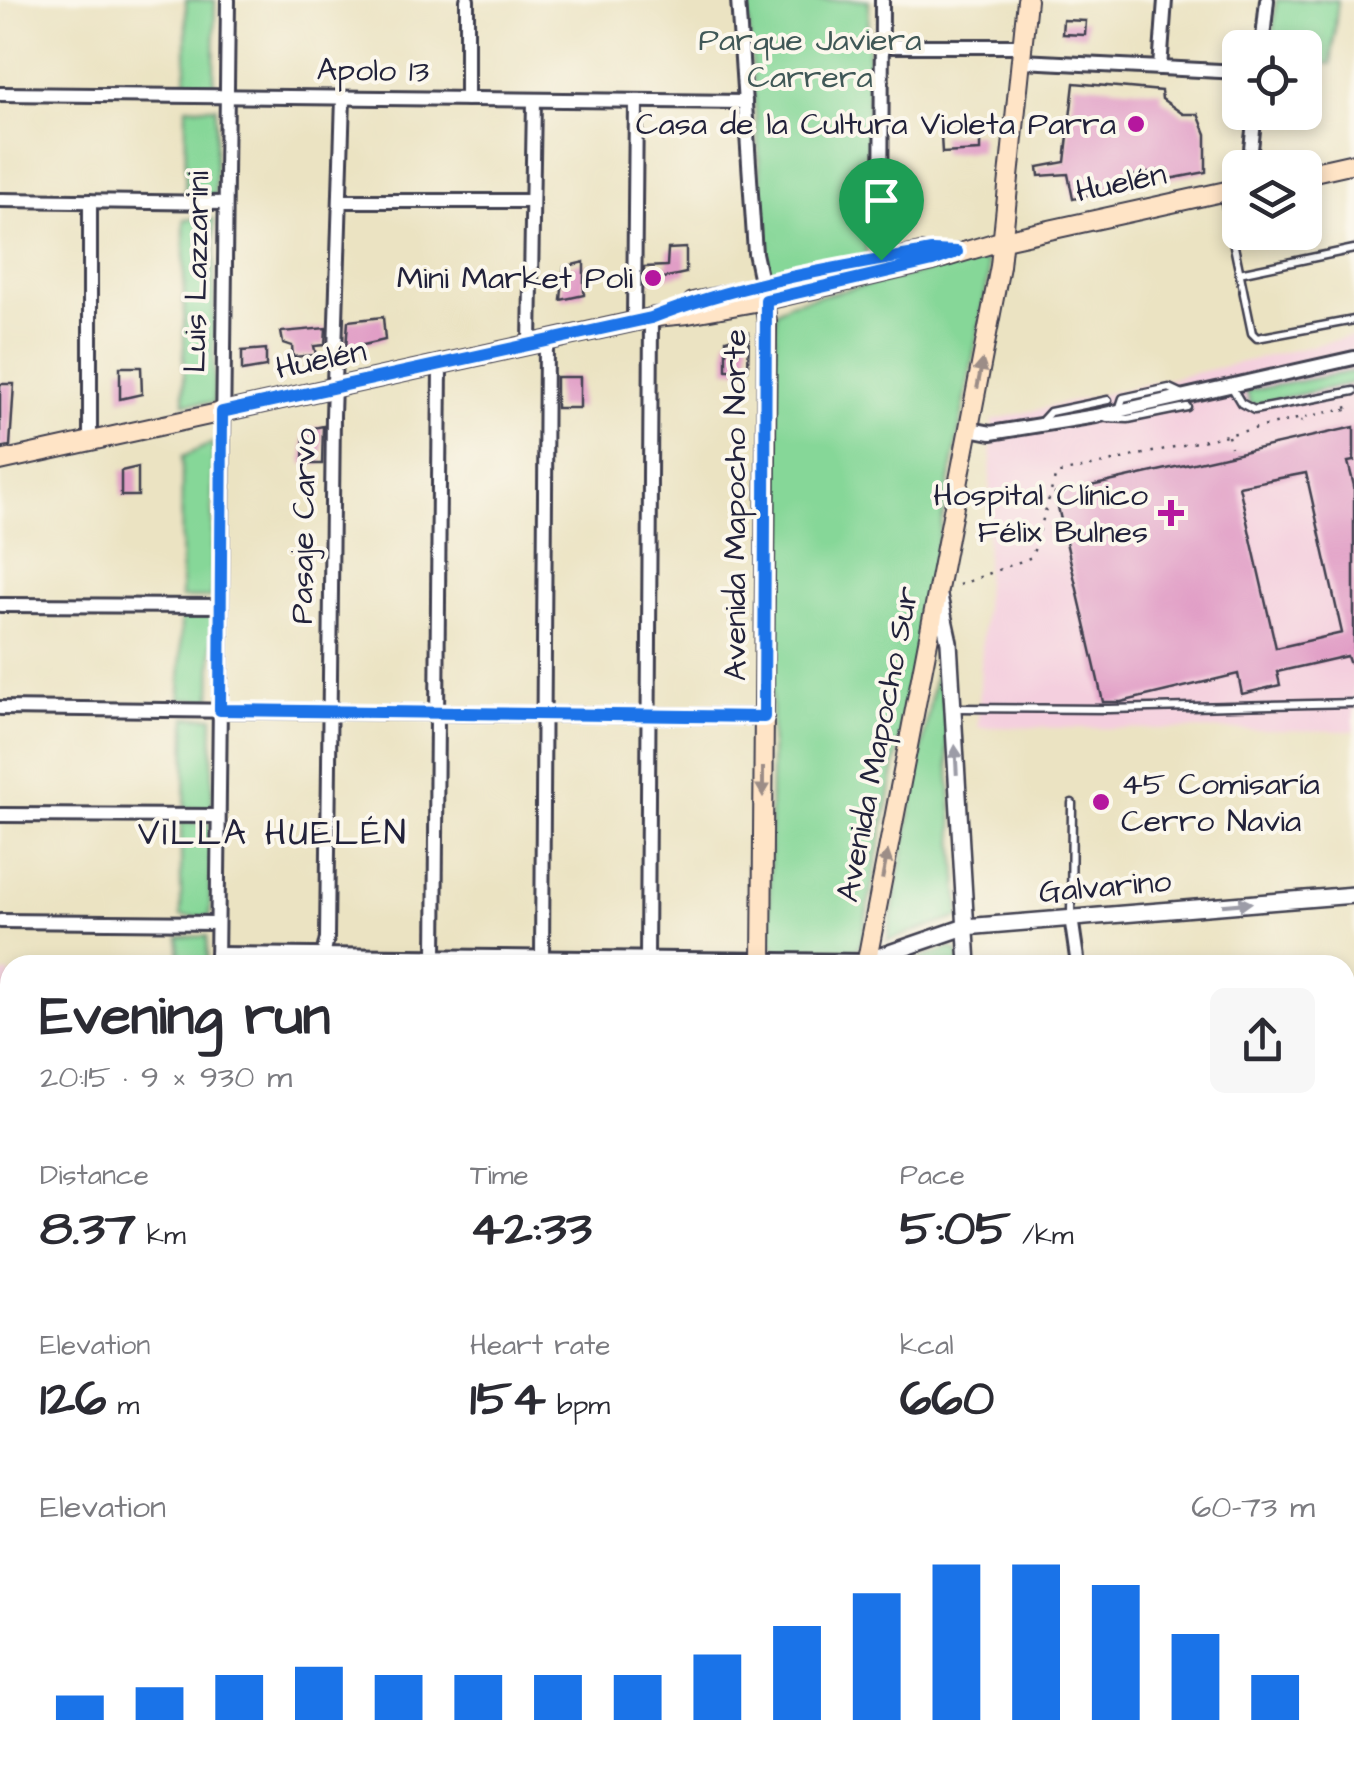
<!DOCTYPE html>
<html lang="en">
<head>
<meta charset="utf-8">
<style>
	body { margin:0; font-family:"Architects Daughter",sans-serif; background:#f7f7f7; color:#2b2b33; height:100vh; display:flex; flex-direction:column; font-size:38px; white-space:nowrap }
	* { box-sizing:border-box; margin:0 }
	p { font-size:32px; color:#7c7c81 }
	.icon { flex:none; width:55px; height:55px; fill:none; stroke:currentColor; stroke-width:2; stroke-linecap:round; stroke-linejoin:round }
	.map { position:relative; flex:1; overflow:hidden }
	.sheet { position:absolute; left:0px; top:955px; width:1355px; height:812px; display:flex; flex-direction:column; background:#fff; border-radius:30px 30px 0 0; box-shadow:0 5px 15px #0003 }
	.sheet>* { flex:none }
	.fabs { position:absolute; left:1222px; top:30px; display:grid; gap:20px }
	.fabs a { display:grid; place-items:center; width:100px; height:100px; border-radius:15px; background:#fff; box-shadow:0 5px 15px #0003; font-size:50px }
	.pin { position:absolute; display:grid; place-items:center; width:85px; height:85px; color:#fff; margin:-102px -42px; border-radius:50% 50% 50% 0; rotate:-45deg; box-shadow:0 0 10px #0007 }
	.pin .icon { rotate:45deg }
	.round { display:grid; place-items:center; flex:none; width:105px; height:105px; border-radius:15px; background:#f7f7f7 }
	.summary { display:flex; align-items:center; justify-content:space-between; height:170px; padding:0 40px }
	h1 { font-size:55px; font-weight:700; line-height:75px }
	.stats { display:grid; grid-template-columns:repeat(3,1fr); gap:15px; height:170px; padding:10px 40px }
	.stats div { display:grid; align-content:center }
	.stats b { font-size:50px; font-weight:700 }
	.stats small { font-size:28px; font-weight:400 }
	.stats p { font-size:28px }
	.chart { height:280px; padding:20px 40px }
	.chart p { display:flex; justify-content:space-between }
	.chart svg { width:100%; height:180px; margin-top:10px; stroke:#1a73e8; stroke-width:6 }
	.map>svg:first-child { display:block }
	.built { fill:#f4cfde }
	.green { fill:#86d798; stroke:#547c6a; stroke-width:2.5 }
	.building { fill:#e19ec6; fill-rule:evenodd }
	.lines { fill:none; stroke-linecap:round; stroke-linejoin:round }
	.service-casing { stroke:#403f4f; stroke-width:11 }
	.minor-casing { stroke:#403f4f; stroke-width:18 }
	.tertiary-casing { stroke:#403f4f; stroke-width:20 }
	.secondary-casing { stroke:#403f4f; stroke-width:22 }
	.path { stroke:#403f4f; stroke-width:2.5; stroke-dasharray:2.5 8; stroke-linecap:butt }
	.service { stroke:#fff; stroke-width:6 }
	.minor { stroke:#fff; stroke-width:12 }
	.tertiary { stroke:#fff; stroke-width:15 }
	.secondary { stroke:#ffe4c6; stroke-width:18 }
	.oneway { fill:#9c8d87 }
	.oneway2 { fill:#9c9ca7 }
	.route-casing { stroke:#fff; stroke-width:20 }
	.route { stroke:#1a73e8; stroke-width:12 }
	.poi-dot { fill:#b5179e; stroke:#fbf7ec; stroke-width:4 }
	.labels { text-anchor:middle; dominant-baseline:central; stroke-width:8; stroke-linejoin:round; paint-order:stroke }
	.park-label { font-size:32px; fill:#405857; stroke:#fbf7ec }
	.street-label { font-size:32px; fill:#22223b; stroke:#fbf7ec }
	.poi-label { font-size:32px; fill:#22223b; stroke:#fbf7ec; text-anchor:end }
	.neighbourhood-label { font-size:35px; letter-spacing:2.5px; fill:#22223b; stroke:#fbf7ec }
</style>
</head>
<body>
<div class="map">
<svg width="1354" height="1766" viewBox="0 0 1354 1766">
	<rect width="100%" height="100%" fill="#fbf7ec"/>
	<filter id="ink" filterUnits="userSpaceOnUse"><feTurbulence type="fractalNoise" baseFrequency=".01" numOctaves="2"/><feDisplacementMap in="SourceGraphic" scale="20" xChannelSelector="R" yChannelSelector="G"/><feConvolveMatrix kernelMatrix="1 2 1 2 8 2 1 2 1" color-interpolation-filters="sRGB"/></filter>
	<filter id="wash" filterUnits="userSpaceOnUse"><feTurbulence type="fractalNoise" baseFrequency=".0048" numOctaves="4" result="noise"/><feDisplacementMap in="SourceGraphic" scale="40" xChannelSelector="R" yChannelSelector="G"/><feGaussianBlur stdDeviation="2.25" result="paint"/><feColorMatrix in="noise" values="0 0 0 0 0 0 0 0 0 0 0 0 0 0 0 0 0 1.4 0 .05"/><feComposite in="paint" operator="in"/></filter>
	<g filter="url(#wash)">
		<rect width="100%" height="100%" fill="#ebe3c2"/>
		<g class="built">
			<polygon points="1354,336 1354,731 978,727 993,420"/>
			<rect x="0" y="974" width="10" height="163"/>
		</g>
		<g class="green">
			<polygon points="186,0 215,0 214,88 186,88"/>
			<polygon points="747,0 869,0 866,260 768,279"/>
			<polygon points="1276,0 1338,0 1331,64 1305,61 1305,48 1271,47"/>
			<polygon points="186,107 216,107 215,199 185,199"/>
			<rect x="184" y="219" width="30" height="184"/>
			<polygon points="980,259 987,262 989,275 861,944 851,956 779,954 769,941 776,312 789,303"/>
			<polygon points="1354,371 1354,383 1251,405 1246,391"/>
			<polygon points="213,443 212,598 181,598 182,457"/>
			<polygon points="181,616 213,616 211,700 180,699"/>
			<polygon points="940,647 960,917 887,941"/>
			<polygon points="186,717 213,717 212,809 185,809"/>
			<polygon points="181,822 210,823 210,917 181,916"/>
			<polygon points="207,936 208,965 179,965 179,937"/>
			<polygon points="951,948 959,953 959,965 901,965"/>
			<rect x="0" y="1169" width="10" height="133"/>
			<rect x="768" y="1758" width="79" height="8"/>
		</g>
		<g id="blocks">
			<g class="building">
				<polygon points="1063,20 1086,21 1085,35 1062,34"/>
				<polygon points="1074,83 1161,91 1162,99 1183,114 1198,114 1206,134 1206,172 1169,179 1167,169 1134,176 1135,185 1073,199 1068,174 1039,176 1038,167 1065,162"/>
				<polygon points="980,134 980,151 942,153 941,136"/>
				<polygon points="686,248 686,273 649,281 644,279 644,267 667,266 668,249"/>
				<polygon points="584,262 584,295 561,300 564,267"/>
				<polygon points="383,317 385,340 346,349 348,321"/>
				<polygon points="326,328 325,345 314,346 316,355 293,357 292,346 283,343 281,332"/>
				<polygon points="749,333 748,370 726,370 726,340"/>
				<polygon points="266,349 266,367 242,371 242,351"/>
				<polygon points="120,367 141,367 142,394 120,399"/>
				<rect x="556" y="377" width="24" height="31"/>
				<polygon points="0,384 14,384 10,446 0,448"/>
				<polygon points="323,426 322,464 303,464 304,430"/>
				<path d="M1354,427V461L1348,462L1354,486V662H1349L1347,656L1277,672L1280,685L1242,694L1238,674L1121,702H1103L1055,494ZM1306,473L1342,633L1276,648L1239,486Z"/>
				<polygon points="138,467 138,496 121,496 121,471"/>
			</g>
		</g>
	</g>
	<g filter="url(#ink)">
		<use href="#blocks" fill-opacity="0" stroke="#403f4f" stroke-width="2.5"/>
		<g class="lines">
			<defs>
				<g id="service">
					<polyline points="1223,193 1252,333 1257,338 1354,320"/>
					<polyline points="1239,273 1354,249"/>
					<polyline points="1231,386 1241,403 1254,410 1354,391"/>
					<polyline points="1119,410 1123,398 1169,388 1184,395"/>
					<polyline points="1107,418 1128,419 1187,407"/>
					<polyline points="1040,423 1050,412 1108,400"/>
					<polyline points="955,708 1109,709 1354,703"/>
					<polyline points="1071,917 1072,803"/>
				</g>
				<g id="minor">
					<polyline points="467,0 467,99"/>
					<polyline points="738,0 755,253 762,286"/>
					<polyline points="882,46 1023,46"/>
					<polyline points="1262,48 1267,0"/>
					<polyline points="1022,61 1240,72"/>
					<polyline points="1160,68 1165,0"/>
					<polyline points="0,94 745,102"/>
					<polyline points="1249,168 1255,112"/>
					<polyline points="0,200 225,203"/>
					<polyline points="90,201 90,441"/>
					<polyline points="341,201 532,201"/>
					<polyline points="881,260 882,0"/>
					<polyline points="634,321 636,101"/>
					<polyline points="530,344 534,100"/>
					<polyline points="970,429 991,433 1096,416 1354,358"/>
					<polyline points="0,605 221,606"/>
					<polyline points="0,708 764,717"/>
					<polyline points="0,815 218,816"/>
					<polyline points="1071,917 1078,965"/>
					<polyline points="0,921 217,923"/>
					<polyline points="217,954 866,961"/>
					<polyline points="435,956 440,364"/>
					<polyline points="542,957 546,341"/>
					<polyline points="647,959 651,318"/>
					<polyline points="217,965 228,0"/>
					<polyline points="321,965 327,938 333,416 343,98"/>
					<polyline points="1345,1027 1354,1026"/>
					<polyline points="1345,1135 1354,1134"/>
					<polyline points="1345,1245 1354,1244"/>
					<polyline points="0,1338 10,1338"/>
					<polyline points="1345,1382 1354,1382"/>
					<polyline points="1345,1500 1354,1500"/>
					<polyline points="0,1575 10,1575"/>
					<polyline points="1345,1614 1354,1613"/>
					<polyline points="1130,1758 1133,1766"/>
					<polyline points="70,1766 70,1758"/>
					<polyline points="176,1766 176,1758"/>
					<polyline points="312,1766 312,1758"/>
					<polyline points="553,1766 553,1758"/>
				</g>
				<g id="tertiary">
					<polyline points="939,596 949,642 968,965"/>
					<polyline points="866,961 965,927 1354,895"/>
					<polyline points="1312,1758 1315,1766"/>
				</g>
				<g id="secondary">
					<polyline points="1305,174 1354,163"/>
					<polyline points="693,302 921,253"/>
					<polyline points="0,461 655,317 688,314 766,300 933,261 1004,240 1240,188"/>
					<polyline points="762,965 767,322 762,286"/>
					<polyline points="866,965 1000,266 1027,0"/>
					<polyline points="753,1766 753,1758"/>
					<polyline points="859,1766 859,1758"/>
				</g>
			</defs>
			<use href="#service" class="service-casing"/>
			<use href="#minor" class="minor-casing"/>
			<use href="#tertiary" class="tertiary-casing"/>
			<use href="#secondary" class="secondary-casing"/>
			<g class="path">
				<polyline points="1345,409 1348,419"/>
				<polyline points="1301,420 1304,429"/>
				<polyline points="1228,436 1231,447"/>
				<polyline points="959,585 1032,557 1056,474 1354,406"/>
			</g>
			<use href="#service" class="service"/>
			<use href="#minor" class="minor"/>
			<use href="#tertiary" class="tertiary"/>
			<use href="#secondary" class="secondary"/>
		</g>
		<defs><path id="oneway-solid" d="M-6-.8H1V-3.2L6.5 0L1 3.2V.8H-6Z" transform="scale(2.5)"/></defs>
		<g class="oneway">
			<use href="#oneway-solid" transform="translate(980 374) rotate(-79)"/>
			<use href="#oneway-solid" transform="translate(763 782) rotate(90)"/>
			<use href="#oneway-solid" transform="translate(885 865) rotate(-79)"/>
		</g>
		<g class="oneway2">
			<use href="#oneway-solid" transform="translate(956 760) rotate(-93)"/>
			<use href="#oneway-solid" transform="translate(1237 904) rotate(-5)"/>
		</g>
	</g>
	<g class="lines" filter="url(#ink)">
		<defs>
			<path id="route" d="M932,251L957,252L933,261L766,300L764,717L220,710L222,412L651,318C739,283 838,267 932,251Z"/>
		</defs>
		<use href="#route" class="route-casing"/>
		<use href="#route" class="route"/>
	</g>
	<g class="poi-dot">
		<circle cx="1136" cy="124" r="10"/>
		<circle cx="653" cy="278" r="10"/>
		<path d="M1166 498h10v10h10v10h-10v10h-10v-10h-10v-10h10z"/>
		<circle cx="1101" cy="802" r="10"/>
	</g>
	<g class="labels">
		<g class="park-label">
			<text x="810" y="40">Parque Javiera<tspan x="810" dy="37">Carrera</tspan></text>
		</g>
		<g class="street-label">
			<text transform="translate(373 71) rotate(1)">Apolo 13</text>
			<text transform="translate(1121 183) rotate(-12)">Huelén</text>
			<text transform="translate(197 272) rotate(-89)">Luis Lazzarini</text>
			<text transform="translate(321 360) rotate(-12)">Huelén</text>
			<text transform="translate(735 505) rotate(-90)">Avenida Mapocho Norte</text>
			<text transform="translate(304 526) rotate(-89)">Pasaje Carvo</text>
			<text transform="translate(878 744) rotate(-79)">Avenida Mapocho Sur</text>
			<text transform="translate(1105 887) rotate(-5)">Galvarino</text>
		</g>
		<g class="poi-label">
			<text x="1116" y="124">Casa de la Cultura Violeta Parra</text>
			<text x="633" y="278">Mini Market Poli</text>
			<text x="1148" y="495">Hospital Clínico<tspan x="1148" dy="37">Félix Bulnes</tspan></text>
			<text x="1121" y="784" text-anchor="start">45 Comisaría<tspan x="1121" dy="37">Cerro Navia</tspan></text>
		</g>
		<g class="neighbourhood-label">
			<text x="273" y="833">VILLA HUELÉN</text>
		</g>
	</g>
</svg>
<div class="fabs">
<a><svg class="icon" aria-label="locate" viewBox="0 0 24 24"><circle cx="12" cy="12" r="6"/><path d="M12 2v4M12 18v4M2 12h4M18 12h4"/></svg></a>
<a><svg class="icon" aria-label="layers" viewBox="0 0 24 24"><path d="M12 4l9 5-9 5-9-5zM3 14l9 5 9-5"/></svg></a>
</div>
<div class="pin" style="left:881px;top:260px;background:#1e9e55"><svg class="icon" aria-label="arrive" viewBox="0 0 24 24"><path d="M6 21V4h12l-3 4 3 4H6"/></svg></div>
<section class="sheet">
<div class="summary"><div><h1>Evening run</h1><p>20:15 · 9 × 930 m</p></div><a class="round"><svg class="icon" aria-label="share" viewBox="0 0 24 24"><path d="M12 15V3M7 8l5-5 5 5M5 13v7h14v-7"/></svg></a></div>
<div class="stats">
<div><p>Distance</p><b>8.37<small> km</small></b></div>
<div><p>Time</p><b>42:33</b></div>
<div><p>Pace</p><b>5:05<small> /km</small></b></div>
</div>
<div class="stats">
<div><p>Elevation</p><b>126<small> m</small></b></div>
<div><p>Heart rate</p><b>154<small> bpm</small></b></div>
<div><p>kcal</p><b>660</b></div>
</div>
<div class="chart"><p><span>Elevation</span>60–73 m</p>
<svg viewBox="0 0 160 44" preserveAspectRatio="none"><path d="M5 44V38M15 44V36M25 44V33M35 44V31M45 44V33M55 44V33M65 44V33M75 44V33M85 44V28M95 44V21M105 44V13M115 44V6M125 44V6M135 44V11M145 44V23M155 44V33"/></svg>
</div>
</section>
</div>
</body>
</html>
